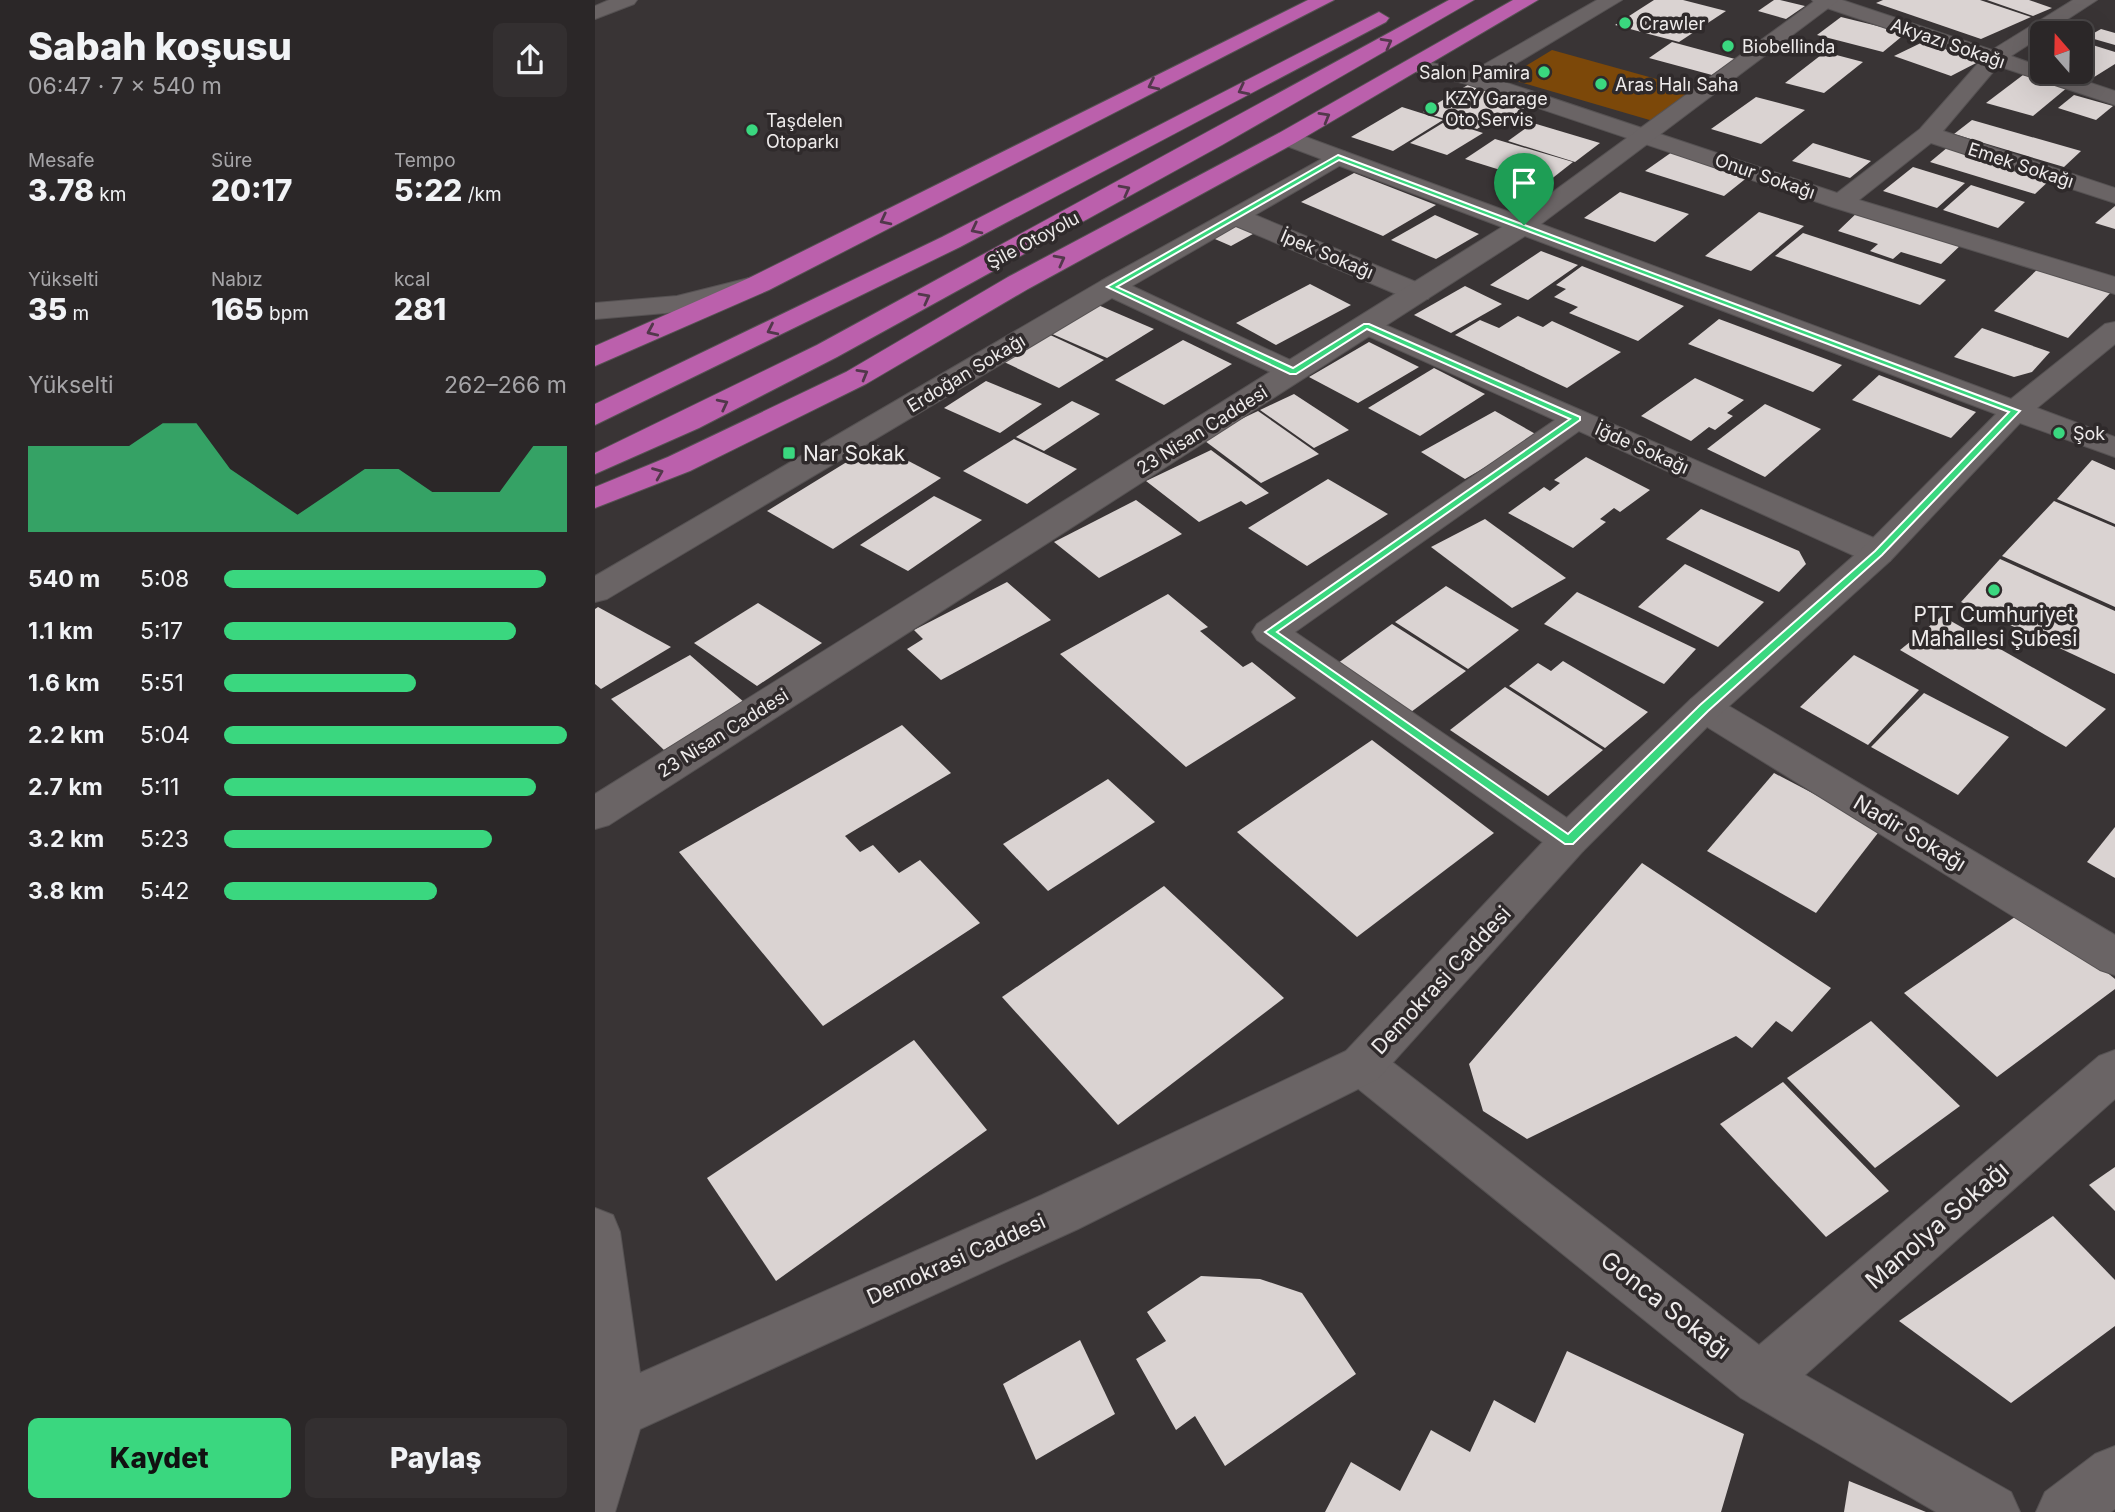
<!DOCTYPE html>
<html lang="tr">
<head>
<meta charset="utf-8">
<style>
	body { margin:0; font-family:Inter,sans-serif; background:#332f30; color:#f1f3f6; height:100vh; display:flex; flex-direction:column; font-size:26px; white-space:nowrap }
	* { box-sizing:border-box; margin:0 }
	p { font-size:23px; color:#a6a5a8 }
	.icon { flex:none; width:38px; height:38px; fill:none; stroke:currentColor; stroke-width:2; stroke-linecap:round; stroke-linejoin:round }
	.map { position:relative; flex:1; overflow:hidden }
	.side { display:flex; flex-direction:column; background:#2b2728; width:595px }
	.side>* { flex:none }
	.needle { width:46px; rotate:340deg }
	.buttons { position:absolute; left:1435px; top:21px; display:grid; gap:14px }
	.buttons a { display:grid; place-items:center; width:63px; height:63px; border-radius:10px; background:#2b2728; box-shadow:0 7px 28px #0002,0 0 0 2px #474445; font-size:35px }
	.pin { position:absolute; display:grid; place-items:center; width:60px; height:60px; color:#fff; margin:-72px -30px; border-radius:50% 50% 50% 0; rotate:-45deg; box-shadow:0 0 7px #0007 }
	.pin .icon { rotate:45deg }
	.round { display:grid; place-items:center; flex:none; width:74px; height:74px; border-radius:10px; background:#332f30 }
	.headline { display:flex; align-items:center; justify-content:space-between; height:119px; padding:0 28px }
	h1 { font-size:38px; font-weight:800; line-height:52px }
	.metrics { display:grid; grid-template-columns:repeat(3,1fr); gap:10px; height:119px; padding:7px 28px }
	.metrics div { display:grid; align-content:center }
	.metrics b { font-size:30px; font-weight:800 }
	.metrics small { font-size:19px; font-weight:400 }
	.metrics p { font-size:19px }
	.chart { height:196px; padding:14px 28px }
	.chart p { display:flex; justify-content:space-between }
	.chart svg { width:100%; height:126px; margin-top:7px; fill:#3ad77f; opacity:.7 }
	.button { display:flex; gap:14px; margin-top:auto; padding:14px 28px }
	.button a { flex:1; height:80px; border-radius:10px; background:#3ad77f; color:#111; font-size:28px; font-weight:800; line-height:80px; text-align:center }
	.button a+a { background:#332f30; color:#f1f3f6 }
	ul { padding:0 28px; list-style:none; font-size:23px }
	li { display:grid; grid-template-columns:112px 84px 1fr; align-items:center; height:52px }
	li i { height:18px; border-radius:9px; background:#3ad77f }
	main { display:flex; flex:1; min-height:0 }
	.map>svg:first-child { display:block }
	.green { fill:#7c4809 }
	.building { fill:#dad3d2 }
	.lines { fill:none; stroke-linecap:round; stroke-linejoin:round }
	.street-casing { stroke:#565253; stroke-width:2 }
	.secondary-casing { stroke:#565253; stroke-width:2 }
	.highway-casing { stroke:#565253; stroke-width:2 }
	.street { fill:#6a6465; fill-rule:evenodd }
	.secondary { fill:#6a6465; fill-rule:evenodd }
	.highway { fill:#bb60ac; fill-rule:evenodd }
	.oneway { stroke:#52384b }
	.route { fill:#3ad77f; stroke:#fff; stroke-width:2; fill-rule:evenodd }
	.poi-dot { fill:#3ad77f; stroke:#2f2a2b; stroke-width:2.5 }
	.labels { text-anchor:middle; dominant-baseline:central; stroke-width:7; stroke-linejoin:round; paint-order:stroke }
	.far-poi-label { font-size:18px; fill:#eeebeb; stroke:#2f2a2b; text-anchor:start }
	.far-street-label { font-size:18px; fill:#eeebeb; stroke:#2f2a2b }
	.poi-label { font-size:21px; fill:#eeebeb; stroke:#2f2a2b; text-anchor:start }
	.street-label { font-size:21px; fill:#eeebeb; stroke:#2f2a2b }
	.near-street-label { font-size:24px; fill:#eeebeb; stroke:#2f2a2b }
</style>
</head>
<body>
<main>
<section class="side">
<div class="headline"><div><h1>Sabah koşusu</h1><p>06:47 · 7 × 540 m</p></div><a class="round"><svg class="icon" aria-label="share" viewBox="0 0 24 24"><path d="M12 15V3M7 8l5-5 5 5M5 13v7h14v-7"/></svg></a></div>
<div class="metrics">
<div><p>Mesafe</p><b>3.78<small> km</small></b></div>
<div><p>Süre</p><b>20:17</b></div>
<div><p>Tempo</p><b>5:22<small> /km</small></b></div>
</div>
<div class="metrics">
<div><p>Yükselti</p><b>35<small> m</small></b></div>
<div><p>Nabız</p><b>165<small> bpm</small></b></div>
<div><p>kcal</p><b>281</b></div>
</div>
<div class="chart"><p><span>Yükselti</span>262–266 m</p>
<svg viewBox="0 0 160 44" preserveAspectRatio="none"><path d="M0 44V14L10 14L20 14L30 14L40 6L50 6L60 22L70 30L80 38L90 30L100 22L110 22L120 30L130 30L140 30L150 14L160 14V44z"/></svg>
</div>
<ul>
<li><b>540 m</b>5:08<i style="width:94%"></i></li>
<li><b>1.1 km</b>5:17<i style="width:85%"></i></li>
<li><b>1.6 km</b>5:51<i style="width:56%"></i></li>
<li><b>2.2 km</b>5:04<i style="width:100%"></i></li>
<li><b>2.7 km</b>5:11<i style="width:91%"></i></li>
<li><b>3.2 km</b>5:23<i style="width:78%"></i></li>
<li><b>3.8 km</b>5:42<i style="width:62%"></i></li>
</ul>
<div class="button"><a>Kaydet</a><a>Paylaş</a></div>
</section>
<div class="map">
<svg width="1520" height="1512" viewBox="0 0 1520 1512">
	<rect width="100%" height="100%" fill="#393435"/>
	<polygon class="green" points="957,50 1101,90 1058,121 911,78"/>
	<g class="building">
		<polygon points="1059,0 1088,0 1131,11 1084,42 1020,25"/>
		<polygon points="1179,0 1185,0 1210,6 1191,19 1163,11"/>
		<polygon points="1288,0 1385,0 1436,17 1386,39 1281,3"/>
		<polygon points="1392,0 1434,0 1457,8 1438,16"/>
		<polygon points="1246,17 1311,33 1288,52 1222,35"/>
		<polygon points="1506,29 1520,33 1520,45 1492,37"/>
		<polygon points="1330,41 1387,60 1356,76 1299,56"/>
		<polygon points="1077,42 1140,59 1117,75 1054,58"/>
		<polygon points="1488,42 1520,52 1520,64 1496,79 1479,72 1486,72 1486,43"/>
		<polygon points="1230,52 1268,62 1229,93 1190,83"/>
		<polygon points="1428,75 1473,87 1438,116 1391,103"/>
		<polygon points="876,83 938,103 917,116 908,113 882,129 828,112"/>
		<polygon points="1479,95 1518,106 1501,120 1463,108"/>
		<polygon points="1161,97 1210,110 1166,144 1116,129"/>
		<polygon points="807,107 848,120 798,151 756,137"/>
		<polygon points="1377,120 1486,151 1469,167 1359,134"/>
		<polygon points="851,121 888,133 852,155 815,143"/>
		<polygon points="938,123 1005,143 980,162 913,141"/>
		<polygon points="900,139 978,162 950,184 870,159"/>
		<polygon points="1218,143 1276,161 1255,178 1197,161"/>
		<polygon points="1353,147 1457,178 1440,194 1335,162"/>
		<polygon points="1077,152 1154,176 1129,196 1050,171"/>
		<polygon points="1318,167 1370,183 1342,208 1288,191"/>
		<polygon points="759,173 841,205 788,236 706,202"/>
		<polygon points="1376,185 1430,202 1403,228 1348,210"/>
		<polygon points="1025,192 1094,214 1060,242 989,218"/>
		<polygon points="1520,206 1520,229 1500,223"/>
		<polygon points="1266,209 1369,242 1346,264 1306,252 1298,259 1275,251 1283,244 1243,231"/>
		<polygon points="1164,212 1209,226 1156,271 1110,256"/>
		<polygon points="840,215 884,234 841,259 796,240"/>
		<polygon points="644,219 667,229 636,246 613,236"/>
		<polygon points="1208,233 1351,280 1325,305 1180,256"/>
		<polygon points="946,251 983,265 933,300 895,285"/>
		<polygon points="987,266 1089,306 1043,341 974,313 983,307 959,297 971,289 961,285"/>
		<polygon points="1446,266 1518,290 1473,338 1399,311"/>
		<polygon points="715,284 756,305 681,345 641,323"/>
		<polygon points="870,286 907,304 856,333 819,315"/>
		<polygon points="503,305 559,329 512,358 455,333"/>
		<polygon points="923,316 948,327 957,321 1026,352 972,388 860,335 885,320 904,328"/>
		<polygon points="1124,319 1247,365 1218,392 1093,344"/>
		<polygon points="1387,328 1455,352 1437,372 1419,377 1359,357"/>
		<polygon points="453,334 509,360 464,388 407,361"/>
		<polygon points="588,340 637,364 569,405 520,380"/>
		<polygon points="774,342 824,367 763,403 714,377"/>
		<polygon points="839,368 890,394 825,436 773,408"/>
		<polygon points="1284,375 1381,412 1356,438 1257,400"/>
		<polygon points="1100,378 1149,400 1132,413 1138,416 1120,430 1114,427 1096,441 1046,416"/>
		<polygon points="391,381 447,404 405,433 349,408"/>
		<polygon points="699,394 754,430 719,448 665,410"/>
		<polygon points="477,401 505,414 449,451 421,437"/>
		<polygon points="1170,404 1226,429 1170,477 1112,449"/>
		<polygon points="663,411 724,454 666,483 606,438"/>
		<polygon points="900,411 944,436 870,479 826,452"/>
		<polygon points="419,439 482,469 432,504 368,471"/>
		<polygon points="281,444 346,478 238,549 172,511"/>
		<polygon points="616,450 674,493 651,505 646,501 604,522 551,481"/>
		<polygon points="991,457 1055,490 1025,512 1019,508 1005,519 1011,522 978,548 913,513 949,487 955,491 965,483 959,480"/>
		<polygon points="1497,460 1520,470 1520,524 1462,499"/>
		<polygon points="733,479 793,514 712,566 653,528"/>
		<polygon points="339,496 387,520 313,571 265,545"/>
		<polygon points="541,500 587,534 504,578 459,542"/>
		<polygon points="1459,501 1520,527 1520,607 1407,556"/>
		<polygon points="1106,509 1204,551 1211,564 1184,592 1071,539"/>
		<polygon points="890,519 971,578 917,608 836,547"/>
		<polygon points="1405,559 1520,611 1520,674 1366,602"/>
		<polygon points="1090,564 1169,602 1123,647 1043,607"/>
		<polygon points="412,582 456,620 346,680 312,649 328,639 319,630"/>
		<polygon points="851,586 924,630 873,669 800,622"/>
		<polygon points="982,592 1101,649 1069,684 949,624"/>
		<polygon points="573,594 613,627 605,631 648,667 657,662 701,698 591,767 465,654"/>
		<polygon points="163,603 227,643 162,686 99,643"/>
		<polygon points="3,607 76,647 6,689 0,684 0,609"/>
		<polygon points="1347,616 1511,709 1471,747 1305,650"/>
		<polygon points="797,624 871,671 812,715 739,666"/>
		<polygon points="95,655 150,703 69,750 16,699"/>
		<polygon points="1259,655 1324,690 1273,745 1205,707"/>
		<polygon points="968,661 1053,712 1010,748 914,686 943,663 956,671"/>
		<polygon points="910,687 1008,750 953,796 855,730"/>
		<polygon points="1329,693 1414,737 1363,795 1276,747"/>
		<polygon points="307,725 356,773 250,836 265,852 278,845 304,873 325,860 385,923 228,1026 84,852"/>
		<polygon points="777,740 899,833 762,937 642,832"/>
		<polygon points="1179,773 1286,829 1221,913 1112,851"/>
		<polygon points="513,779 560,822 453,891 408,844"/>
		<polygon points="1520,827 1520,878 1492,862"/>
		<polygon points="1047,863 1236,988 1197,1032 1181,1021 1157,1048 1141,1036 932,1139 888,1111 874,1064"/>
		<polygon points="569,886 689,998 523,1125 407,997"/>
		<polygon points="1433,908 1520,979 1520,989 1402,1077 1309,993"/>
		<polygon points="1276,1021 1365,1106 1280,1168 1192,1078"/>
		<polygon points="319,1040 392,1130 181,1281 112,1178"/>
		<polygon points="1188,1082 1294,1191 1231,1237 1125,1124"/>
		<polygon points="1520,1167 1520,1211 1494,1185"/>
		<polygon points="1458,1216 1520,1280 1520,1326 1416,1403 1304,1321"/>
		<polygon points="606,1276 665,1279 707,1293 761,1374 630,1466 600,1416 581,1430 541,1359 571,1341 552,1312"/>
		<polygon points="485,1340 520,1414 441,1460 408,1384"/>
		<polygon points="972,1351 1149,1434 1126,1512 730,1512 756,1462 805,1491 836,1430 875,1452 899,1400 940,1423"/>
		<polygon points="1254,1481 1331,1512 1249,1512"/>
	</g>
	<g class="lines">
		<defs>
			<g id="street">
				<polygon points="1002,0 1027,0 897,78 1242,193 1325,129 1386,60 1220,4 1217,0 1247,0 1397,50 1478,0 1502,0 1416,56 1447,67 1447,72 1463,72 1520,91 1520,105 1403,66 1348,131 1520,188 1520,203 1336,143 1264,200 1520,277 1520,294 1237,207 872,84 812,70 809,65 820,59 876,72"/>
				<polygon points="743,150 751,152 755,157 751,162 660,215 833,287 837,293 833,299 813,299 641,226 537,286 708,366 713,372 708,378 698,381 688,378 517,298 12,599 0,602 0,576 506,281"/>
				<polygon points="772,317 1295,545 1300,553 1295,561 1283,564 1271,561 984,431 700,632 988,829 994,840 988,851 974,856 960,851 662,640 657,632 662,624 960,420 762,331 758,325 762,319"/>
				<polygon points="1109,695 1122,699 1520,935 1520,975 1505,970 1096,717 1090,708 1096,699"/>
				<polygon points="767,1045 783,1051 1164,1345 1504,1056 1520,1050 1520,1099 1210,1375 1416,1492 1425,1512 1341,1512 1146,1398 751,1079 744,1065 751,1051"/>
				<polygon points="1520,1446 1520,1509 1516,1512 1441,1512 1450,1492 1500,1454"/>
			</g>
			<g id="secondary">
				<polygon points="14,0 42,0 39,4 0,19 0,6"/>
				<polygon points="1221,0 1244,0 946,224 1416,399 1510,324 1520,322 1520,344 1442,408 1520,437 1520,457 1425,423 1295,561 1122,717 988,851 783,1079 483,1229 45,1429 20,1512 0,1512 0,1208 18,1215 25,1232 45,1373 447,1195 751,1051 960,829 1096,699 1271,545 1401,414 930,236 14,825 0,829 0,794 907,227 684,143 680,138 684,133 700,133 925,216"/>
				<polygon points="162,276 172,278 175,284 172,290 82,312 0,319 0,303 82,296"/>
			</g>
			<g id="highway">
				<polygon points="713,0 739,0 174,290 0,366 0,346 154,278"/>
				<polygon points="854,0 879,0 627,145 242,357 104,428 0,474 0,453 222,345"/>
				<polygon points="918,0 943,0 700,143 433,289 271,384 95,471 0,508 0,487 73,457 251,372 413,277 684,133"/>
				<polygon points="784,12 794,18 791,22 365,247 0,425 0,404 347,237"/>
			</g>
		</defs>
		<use href="#street" class="street-casing"/>
		<use href="#secondary" class="secondary-casing"/>
		<use href="#highway" class="highway-casing"/>
		<use href="#street" class="street"/>
		<use href="#secondary" class="secondary"/>
		<use href="#highway" class="highway"/>
	</g>
	<defs><path id="oneway-chevron" d="M-2-3.5L2.5 0L-2 3.5" fill="none" stroke-width="1.6" stroke-linecap="round" stroke-linejoin="round" transform="scale(1.75)"/></defs>
	<g class="oneway">
		<use href="#oneway-chevron" transform="translate(792 43) rotate(-29)"/>
		<use href="#oneway-chevron" transform="translate(558 85) rotate(154)"/>
		<use href="#oneway-chevron" transform="translate(648 90) rotate(153)"/>
		<use href="#oneway-chevron" transform="translate(730 117) rotate(-30)"/>
		<use href="#oneway-chevron" transform="translate(530 190) rotate(-28)"/>
		<use href="#oneway-chevron" transform="translate(290 220) rotate(153)"/>
		<use href="#oneway-chevron" transform="translate(381 229) rotate(153)"/>
		<use href="#oneway-chevron" transform="translate(465 260) rotate(-28)"/>
		<use href="#oneway-chevron" transform="translate(330 298) rotate(-28)"/>
		<use href="#oneway-chevron" transform="translate(177 330) rotate(154)"/>
		<use href="#oneway-chevron" transform="translate(57 331) rotate(156)"/>
		<use href="#oneway-chevron" transform="translate(268 374) rotate(-30)"/>
		<use href="#oneway-chevron" transform="translate(128 404) rotate(-27)"/>
		<use href="#oneway-chevron" transform="translate(63 473) rotate(-22)"/>
	</g>
	<path class="route" d="M743,155L1425,411L1287,555L1113,711L978,844H970L670,632L975,419L772,329L701,374H695L512,287ZM744,160L1414,412L1280,551L1105,705L973,834L682,632L985,420V417L774,324H769L698,368L522,287Z"/>
	<g class="poi-dot">
		<circle cx="1030" cy="23" r="7"/>
		<circle cx="1133" cy="46" r="7"/>
		<circle cx="949" cy="72" r="7"/>
		<circle cx="1006" cy="84" r="7"/>
		<circle cx="836" cy="108" r="7"/>
		<circle cx="157" cy="130" r="7"/>
		<circle cx="1464" cy="433" r="7"/>
		<rect x="187" y="446" width="14" height="14" rx="3.5"/>
		<circle cx="1399" cy="590" r="7"/>
	</g>
	<g class="labels">
		<g class="far-poi-label">
			<text x="1044" y="23">Crawler</text>
			<text x="1147" y="46">Biobellinda</text>
			<text x="935" y="72" text-anchor="end">Salon Pamira</text>
			<text x="1020" y="84">Aras Halı Saha</text>
			<text x="850" y="98">KZY Garage<tspan x="850" dy="21">Oto Servis</tspan></text>
			<text x="171" y="120">Taşdelen<tspan x="171" dy="21">Otoparkı</tspan></text>
			<text x="1478" y="433">Şok</text>
		</g>
		<g class="far-street-label">
			<text transform="translate(1353 43) rotate(19)">Akyazı Sokağı</text>
			<text transform="translate(1426 165) rotate(18)">Emek Sokağı</text>
			<text transform="translate(1170 176) rotate(19)">Onur Sokağı</text>
			<text transform="translate(438 240) rotate(-28)">Şile Otoyolu</text>
			<text transform="translate(732 254) rotate(23)">İpek Sokağı</text>
			<text transform="translate(371 373) rotate(-31)">Erdoğan Sokağı</text>
			<text transform="translate(607 430) rotate(-32)">23 Nisan Caddesi</text>
			<text transform="translate(1047 448) rotate(24)">İğde Sokağı</text>
			<text transform="translate(128 733) rotate(-32)">23 Nisan Caddesi</text>
		</g>
		<g class="poi-label">
			<text x="208" y="453">Nar Sokak</text>
			<text x="1399" y="614" text-anchor="middle">PTT Cumhuriyet<tspan x="1399" dy="24">Mahallesi Şubesi</tspan></text>
		</g>
		<g class="street-label">
			<text transform="translate(1315 833) rotate(31)">Nadir Sokağı</text>
			<text transform="translate(846 980) rotate(-47)">Demokrasi Caddesi</text>
			<text transform="translate(361 1259) rotate(-24)">Demokrasi Caddesi</text>
		</g>
		<g class="near-street-label">
			<text transform="translate(1342 1225) rotate(-41)">Manolya Sokağı</text>
			<text transform="translate(1071 1305) rotate(38)">Gonca Sokağı</text>
		</g>
	</g>
</svg>
<div class="buttons">
<a><svg class="needle" viewBox="-14 -14 28 28"><path d="M0-13l5 13h-10z" fill="#e53935"/><path d="M0 13l5-13h-10z" fill="#a6a5a8"/></svg></a>
</div>
<div class="pin" style="left:929px;top:225px;background:#1e9e55"><svg class="icon" aria-label="arrive" viewBox="0 0 24 24"><path d="M6 21V4h12l-3 4 3 4H6"/></svg></div>
</div>
</main>
</body>
</html>
